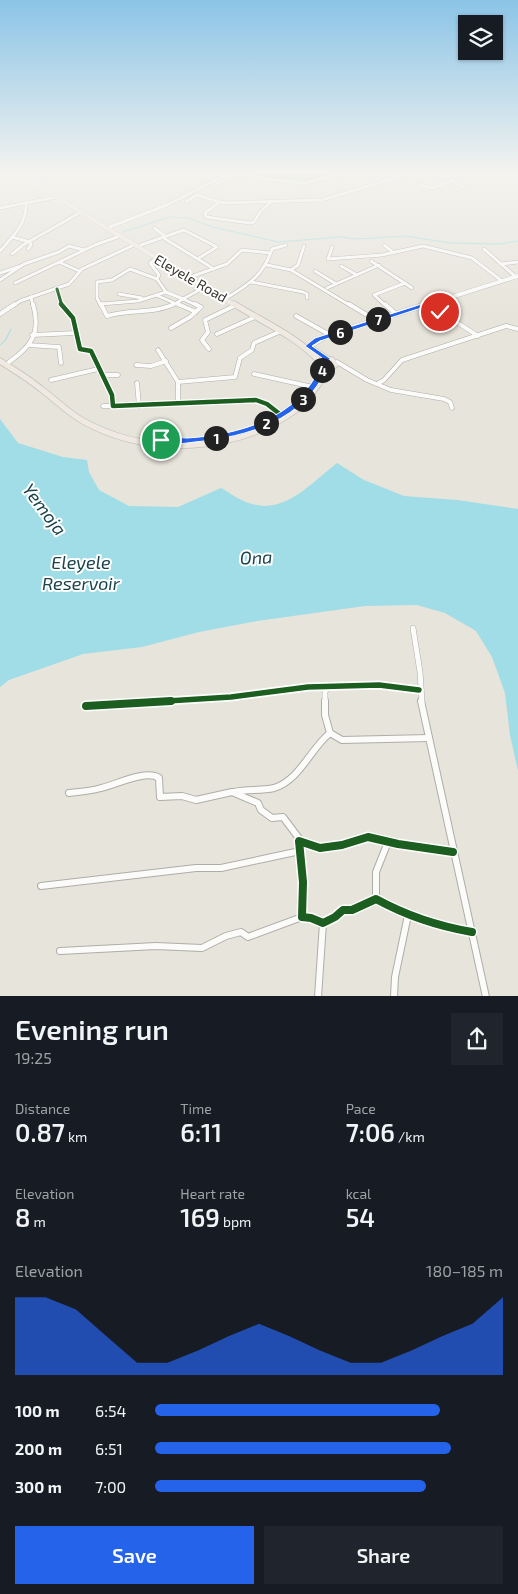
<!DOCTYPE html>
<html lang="en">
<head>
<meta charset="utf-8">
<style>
	body { margin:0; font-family:"Exo 2",sans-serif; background:#20242c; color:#f1f3f6; height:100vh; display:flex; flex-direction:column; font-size:19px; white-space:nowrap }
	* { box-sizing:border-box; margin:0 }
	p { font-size:16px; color:#9ea1a6 }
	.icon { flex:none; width:28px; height:28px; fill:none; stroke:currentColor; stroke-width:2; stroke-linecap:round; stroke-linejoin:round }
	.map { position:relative; height:996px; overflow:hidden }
	.drawer { display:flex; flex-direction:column; background:#171b24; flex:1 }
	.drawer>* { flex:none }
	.fabs { position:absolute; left:458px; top:15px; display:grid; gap:10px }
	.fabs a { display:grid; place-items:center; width:45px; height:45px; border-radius:0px; background:#171b24; box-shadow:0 1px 4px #0004; font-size:25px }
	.pin { position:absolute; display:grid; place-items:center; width:42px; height:42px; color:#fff; margin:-21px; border:2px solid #fff; border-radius:50%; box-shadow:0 1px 5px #0007 }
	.km { position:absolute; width:25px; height:25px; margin:-12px; border-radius:50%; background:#222; color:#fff; font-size:14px; line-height:25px; text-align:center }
	.round { display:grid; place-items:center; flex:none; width:52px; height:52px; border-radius:0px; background:#20242c }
	.summary { display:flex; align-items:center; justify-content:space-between; height:85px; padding:0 15px }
	h1 { font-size:28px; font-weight:600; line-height:38px }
	.figures { display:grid; grid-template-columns:repeat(3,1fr); gap:8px; height:85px; padding:5px 15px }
	.figures div { display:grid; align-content:center }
	.figures b { font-size:25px; font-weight:600 }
	.figures small { font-size:14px; font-weight:400 }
	.figures p { font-size:14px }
	.chart { height:140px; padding:10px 15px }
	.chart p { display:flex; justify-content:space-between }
	.chart svg { width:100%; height:90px; margin-top:5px; fill:#2563eb; opacity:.7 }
	.primary-button { display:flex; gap:10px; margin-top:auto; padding:10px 15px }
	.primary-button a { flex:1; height:58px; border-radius:0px; background:#2563eb; color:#fff; font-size:20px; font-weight:600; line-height:58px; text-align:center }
	.primary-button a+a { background:#20242c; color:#f1f3f6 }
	ul { padding:0 15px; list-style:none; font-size:16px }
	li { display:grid; grid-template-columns:80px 60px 1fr; align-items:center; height:38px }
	li i { height:12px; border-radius:6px; background:#2563eb }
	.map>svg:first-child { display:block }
	.green { fill:#b4d2b9 }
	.water { fill:#a0dde6 }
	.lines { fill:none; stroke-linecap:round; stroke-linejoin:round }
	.stream { stroke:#a0dde6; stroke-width:1 }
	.street-far3-casing { stroke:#afada7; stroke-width:4 }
	.street-far2-casing { stroke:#afada7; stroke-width:5 }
	.street-far1-casing { stroke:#afada7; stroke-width:6 }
	.street-casing { stroke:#afada7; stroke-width:8 }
	.secondary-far1-casing { stroke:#afada7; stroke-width:4.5 }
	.secondary-casing { stroke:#afada7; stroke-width:6 }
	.primary-far1-casing { stroke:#c4c2be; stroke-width:5 }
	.primary-casing { stroke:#c4c2be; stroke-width:7 }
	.street-far3 { stroke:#fbfbfa; stroke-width:3 }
	.street-far2 { stroke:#fbfbfa; stroke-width:4 }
	.street-far1 { stroke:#fbfbfa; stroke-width:5 }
	.street { stroke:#fbfbfa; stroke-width:6 }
	.secondary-far1 { stroke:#fbfbfa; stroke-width:4 }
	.secondary { stroke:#fbfbfa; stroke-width:5 }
	.primary-far1 { stroke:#f0e9e1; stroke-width:4.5 }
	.primary { stroke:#f0e9e1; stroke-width:5.5 }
	.cycleway-far3-casing { stroke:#fff; stroke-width:5 }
	.cycleway-far2-casing { stroke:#fff; stroke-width:7 }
	.cycleway-far1-casing { stroke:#fff; stroke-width:9 }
	.cycleway-casing { stroke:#fff; stroke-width:11 }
	.cycleway-far3 { stroke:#1b5e20; stroke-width:3 }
	.cycleway-far2 { stroke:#1b5e20; stroke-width:4.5 }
	.cycleway-far1 { stroke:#1b5e20; stroke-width:5.5 }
	.cycleway { stroke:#1b5e20; stroke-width:8 }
	.route { fill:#2563eb; stroke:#fff }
	.labels { text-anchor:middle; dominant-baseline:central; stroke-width:4; stroke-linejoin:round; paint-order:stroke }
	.far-street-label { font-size:14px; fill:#3a3731; stroke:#fff }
	.water-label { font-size:18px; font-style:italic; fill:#1a434b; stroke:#fff }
</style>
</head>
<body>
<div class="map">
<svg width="518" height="997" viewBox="0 0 518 997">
	<rect width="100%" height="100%" fill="#e7e4db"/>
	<polygon class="green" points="246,174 335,174 304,182"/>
	<path class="water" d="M0,419L18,443L63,457L87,460L89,472L99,490L129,506L178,507L221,488C230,493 239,500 249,503C284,516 312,482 337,463L364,480L404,496L457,500L518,509V771L510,735L505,693L492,657L476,631L445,613L417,605L365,606L257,621L199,632L142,647L83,654L9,680L0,687Z"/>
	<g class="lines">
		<g class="stream">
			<polyline points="123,232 169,217 188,218 213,227 278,242 340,237 357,239 406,236 450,243 500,244 518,241"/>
			<polyline points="0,345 5,341 11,329"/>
		</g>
		<defs>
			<g id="street-far3">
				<polyline points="243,174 265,179 306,183 341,174"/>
				<polyline points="439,174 466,188"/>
				<polyline points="420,185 433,188 453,181"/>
				<polyline points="213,186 234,174"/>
				<polyline points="196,195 223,203 322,200 408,174"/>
				<polyline points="186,202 198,194"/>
				<polyline points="218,203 205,213 206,217 250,223 254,222 261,211 271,202"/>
				<polyline points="0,208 57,197"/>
				<polyline points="107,228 167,205 228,174"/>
				<polyline points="154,228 165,236"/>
				<polyline points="12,237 30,242 31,245 28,249"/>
				<polyline points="162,237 214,269"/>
				<polyline points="141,245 184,230 217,247 199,258"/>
				<polyline points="384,245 394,253"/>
				<polyline points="332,247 328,259 382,255 423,246 472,258 502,281"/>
				<polyline points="484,249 516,277"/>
				<path d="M0,251C13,236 27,224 26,203"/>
				<polyline points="12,254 23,245 81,212"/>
				<polyline points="157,258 150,263 159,275 157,279"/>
				<polyline points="371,261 412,288"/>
				<polyline points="59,262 79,271"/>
				<polyline points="501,264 518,262"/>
				<polyline points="267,265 291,270 351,306"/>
				<polyline points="341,266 357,275"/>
				<polyline points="291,270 298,265 304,246"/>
				<polyline points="315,271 336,284"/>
				<polyline points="0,273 21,266"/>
				<polyline points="193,276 227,264 242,250 270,253"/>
				<polyline points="0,280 24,264 59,252 69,246 84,250"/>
				<polyline points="251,282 303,292 307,294 307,298"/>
				<polyline points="15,283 95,245 120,236"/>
				<polyline points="327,288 379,265"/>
				<polyline points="57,289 62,306"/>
				<polyline points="119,294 142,298"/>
				<polyline points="156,295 181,306"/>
				<polyline points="31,297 33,306"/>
				<path d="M228,297C250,284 264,274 272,249L286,245"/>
				<polyline points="183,299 198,306"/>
				<polyline points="183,299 205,287"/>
				<polyline points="101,304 138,301 166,292"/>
				<polyline points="428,304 431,306"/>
				<polyline points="13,306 20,301 69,284 82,269 134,245"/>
				<polyline points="101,306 97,298 97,282 112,280 130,269 157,279 166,292 183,299"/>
				<polyline points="171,306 183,299"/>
				<polyline points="386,306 374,295 405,283"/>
			</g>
			<g id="street-far2">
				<polyline points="61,304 73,318 80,349 91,351 112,395 113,406 256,400 267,404 281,415"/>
				<path d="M101,304L107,316C128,309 154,314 174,304"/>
				<polyline points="178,304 196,312"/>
				<polyline points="349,304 375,320"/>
				<polyline points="385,304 396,314"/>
				<polyline points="429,304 478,336"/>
				<polyline points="0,314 15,304"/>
				<polyline points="296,316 330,335"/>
				<polyline points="171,328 190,317 201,307 195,304"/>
				<polyline points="217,334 255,317"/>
				<polyline points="32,335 75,333"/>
				<polyline points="28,345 59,347 61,363"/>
				<polyline points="209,349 202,340 208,332 205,320 236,305"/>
				<polyline points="158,350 178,382 178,403"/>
				<path d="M9,362C32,346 41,333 33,304"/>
				<polyline points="335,363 337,362 367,380 391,390 444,399 450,402 452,408"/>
				<polyline points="136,365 151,366 166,361"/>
				<polyline points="254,374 313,387"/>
				<polyline points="101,375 118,375"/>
				<polyline points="51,380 98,369"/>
				<polyline points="178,382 235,377 240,358 252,350 254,343 279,332"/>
				<polyline points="137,383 139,406"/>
				<polyline points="377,384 384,380 402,360 506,326 518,329"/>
				<polyline points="103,406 113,406"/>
			</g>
			<g id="street-far1">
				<polyline points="413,628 420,672 422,702"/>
				<polyline points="151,702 231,697 308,687 379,685 419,690"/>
				<polyline points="325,702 325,691 330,686"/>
			</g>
			<g id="street">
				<polyline points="325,701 325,715 330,733 342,740 429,738"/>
				<polyline points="421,701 486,997"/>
				<polyline points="86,706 171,701"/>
				<path d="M234,792C247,789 261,791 274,788C300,780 310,749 330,733"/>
				<path d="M69,793C80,792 91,791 101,788C115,785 147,769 159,778L160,797L182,796L196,800L232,792L258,803L261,810L272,818L283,817L301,841"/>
				<path d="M453,852L398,844L368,837L342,845L320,848L299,841L303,882L302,917L311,918L323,923L335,917L343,910H352L376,899C407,916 437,926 472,932"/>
				<polyline points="41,886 196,868 221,868 300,851"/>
				<polyline points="376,899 376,872 388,842"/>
				<polyline points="60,951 156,946 202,948 226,936 241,932 248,937 302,917"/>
				<polyline points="318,997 323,923"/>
				<polyline points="394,997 395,977 408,915"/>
			</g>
			<polyline id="secondary-far1" points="423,306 518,276"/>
			<polyline id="secondary" points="308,347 326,336 427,304"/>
			<polyline id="primary-far1" points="26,174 32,181 64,202 236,306"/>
			<g id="primary">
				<path d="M234,304C263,322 298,337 320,362"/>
				<polyline points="309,347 327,359"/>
				<polygon points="323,359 332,360 335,365 330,368 323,367 320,362"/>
				<path d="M0,361C14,370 28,378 41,389C55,399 67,412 83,421C148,457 237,453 297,409C311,399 319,381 330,368"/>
			</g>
		</defs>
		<use href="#street-far3" class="street-far3-casing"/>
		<use href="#street-far2" class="street-far2-casing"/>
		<use href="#street-far1" class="street-far1-casing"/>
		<use href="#street" class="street-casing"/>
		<use href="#secondary-far1" class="secondary-far1-casing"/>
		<use href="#secondary" class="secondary-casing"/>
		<use href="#primary-far1" class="primary-far1-casing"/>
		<use href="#primary" class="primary-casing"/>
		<use href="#street-far3" class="street-far3"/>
		<use href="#street-far2" class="street-far2"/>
		<use href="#street-far1" class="street-far1"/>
		<use href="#street" class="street"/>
		<use href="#secondary-far1" class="secondary-far1"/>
		<use href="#secondary" class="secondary"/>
		<use href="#primary-far1" class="primary-far1"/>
		<use href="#primary" class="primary"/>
		<defs>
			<polyline id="cycleway-far3" points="57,289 62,306"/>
			<polyline id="cycleway-far2" points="61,304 73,318 80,349 91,351 112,395 113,406 256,400 267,404 281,415"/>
			<polyline id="cycleway-far1" points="151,702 231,697 308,687 379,685 419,690"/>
			<g id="cycleway">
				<polyline points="86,706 171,701"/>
				<path d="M453,852L398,844L368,837L342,845L320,848L299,841L303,882L302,917L311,918L323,923L335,917L343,910H352L376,899C407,916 437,926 472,932"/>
			</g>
		</defs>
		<use href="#cycleway-far3" class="cycleway-far3-casing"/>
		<use href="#cycleway-far2" class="cycleway-far2-casing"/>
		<use href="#cycleway-far1" class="cycleway-far1-casing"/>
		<use href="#cycleway" class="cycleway-casing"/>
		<use href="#cycleway-far3" class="cycleway-far3"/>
		<use href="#cycleway-far2" class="cycleway-far2"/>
		<use href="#cycleway-far1" class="cycleway-far1"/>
		<use href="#cycleway" class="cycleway"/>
	</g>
	<linearGradient id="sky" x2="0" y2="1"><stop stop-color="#8bc4e7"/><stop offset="0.55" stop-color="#f4f3ef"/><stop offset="1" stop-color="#f4f3ef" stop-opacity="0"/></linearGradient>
	<rect width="518" height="314" fill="url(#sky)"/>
	<path class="route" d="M428,302L442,311V314H438L427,306L320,341L312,346L331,359L323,363L327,367C306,420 247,437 195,442C186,443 165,447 158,440C164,435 179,438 187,438C238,435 299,418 320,367L316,362L322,358L305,346L315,338Z"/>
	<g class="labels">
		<g class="far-street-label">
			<text transform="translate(191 278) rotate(30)">Eleyele Road</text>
		</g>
		<g class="water-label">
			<text transform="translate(45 509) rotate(53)">Yemoja</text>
			<text transform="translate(256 557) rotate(-2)">Ona</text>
			<text x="81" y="562">Eleyele<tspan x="81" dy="21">Reservoir</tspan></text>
		</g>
	</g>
</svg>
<div class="fabs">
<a><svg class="icon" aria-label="layers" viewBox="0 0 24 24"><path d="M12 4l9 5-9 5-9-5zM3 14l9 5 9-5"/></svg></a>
</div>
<div class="pin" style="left:161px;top:440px;background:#1e9e55"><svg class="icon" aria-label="arrive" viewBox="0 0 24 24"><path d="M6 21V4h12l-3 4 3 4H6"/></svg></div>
<div class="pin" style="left:440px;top:312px;background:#d93025"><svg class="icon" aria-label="check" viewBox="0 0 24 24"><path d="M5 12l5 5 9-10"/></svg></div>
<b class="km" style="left:216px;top:438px">1</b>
<b class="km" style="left:266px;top:423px">2</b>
<b class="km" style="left:303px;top:399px">3</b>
<b class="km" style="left:322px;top:370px">4</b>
<b class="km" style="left:340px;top:332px">6</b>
<b class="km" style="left:378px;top:319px">7</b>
</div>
<section class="drawer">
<div class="summary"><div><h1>Evening run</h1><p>19:25</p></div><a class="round"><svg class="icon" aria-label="share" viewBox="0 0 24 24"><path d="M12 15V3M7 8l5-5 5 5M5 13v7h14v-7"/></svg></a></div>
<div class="figures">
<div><p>Distance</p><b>0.87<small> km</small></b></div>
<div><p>Time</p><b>6:11</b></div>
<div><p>Pace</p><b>7:06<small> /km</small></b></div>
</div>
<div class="figures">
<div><p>Elevation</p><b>8<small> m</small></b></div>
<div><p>Heart rate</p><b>169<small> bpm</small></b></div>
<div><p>kcal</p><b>54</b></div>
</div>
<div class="chart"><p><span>Elevation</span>180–185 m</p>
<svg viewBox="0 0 160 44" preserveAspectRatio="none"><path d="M0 44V6L10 6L20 12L30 25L40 38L50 38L60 32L70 25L80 19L90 25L100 32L110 38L120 38L130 32L140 25L150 19L160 6V44z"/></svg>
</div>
<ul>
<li><b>100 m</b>6:54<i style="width:82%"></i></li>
<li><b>200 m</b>6:51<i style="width:85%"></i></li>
<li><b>300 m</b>7:00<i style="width:78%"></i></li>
</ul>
<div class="primary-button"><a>Save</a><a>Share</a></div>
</section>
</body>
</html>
